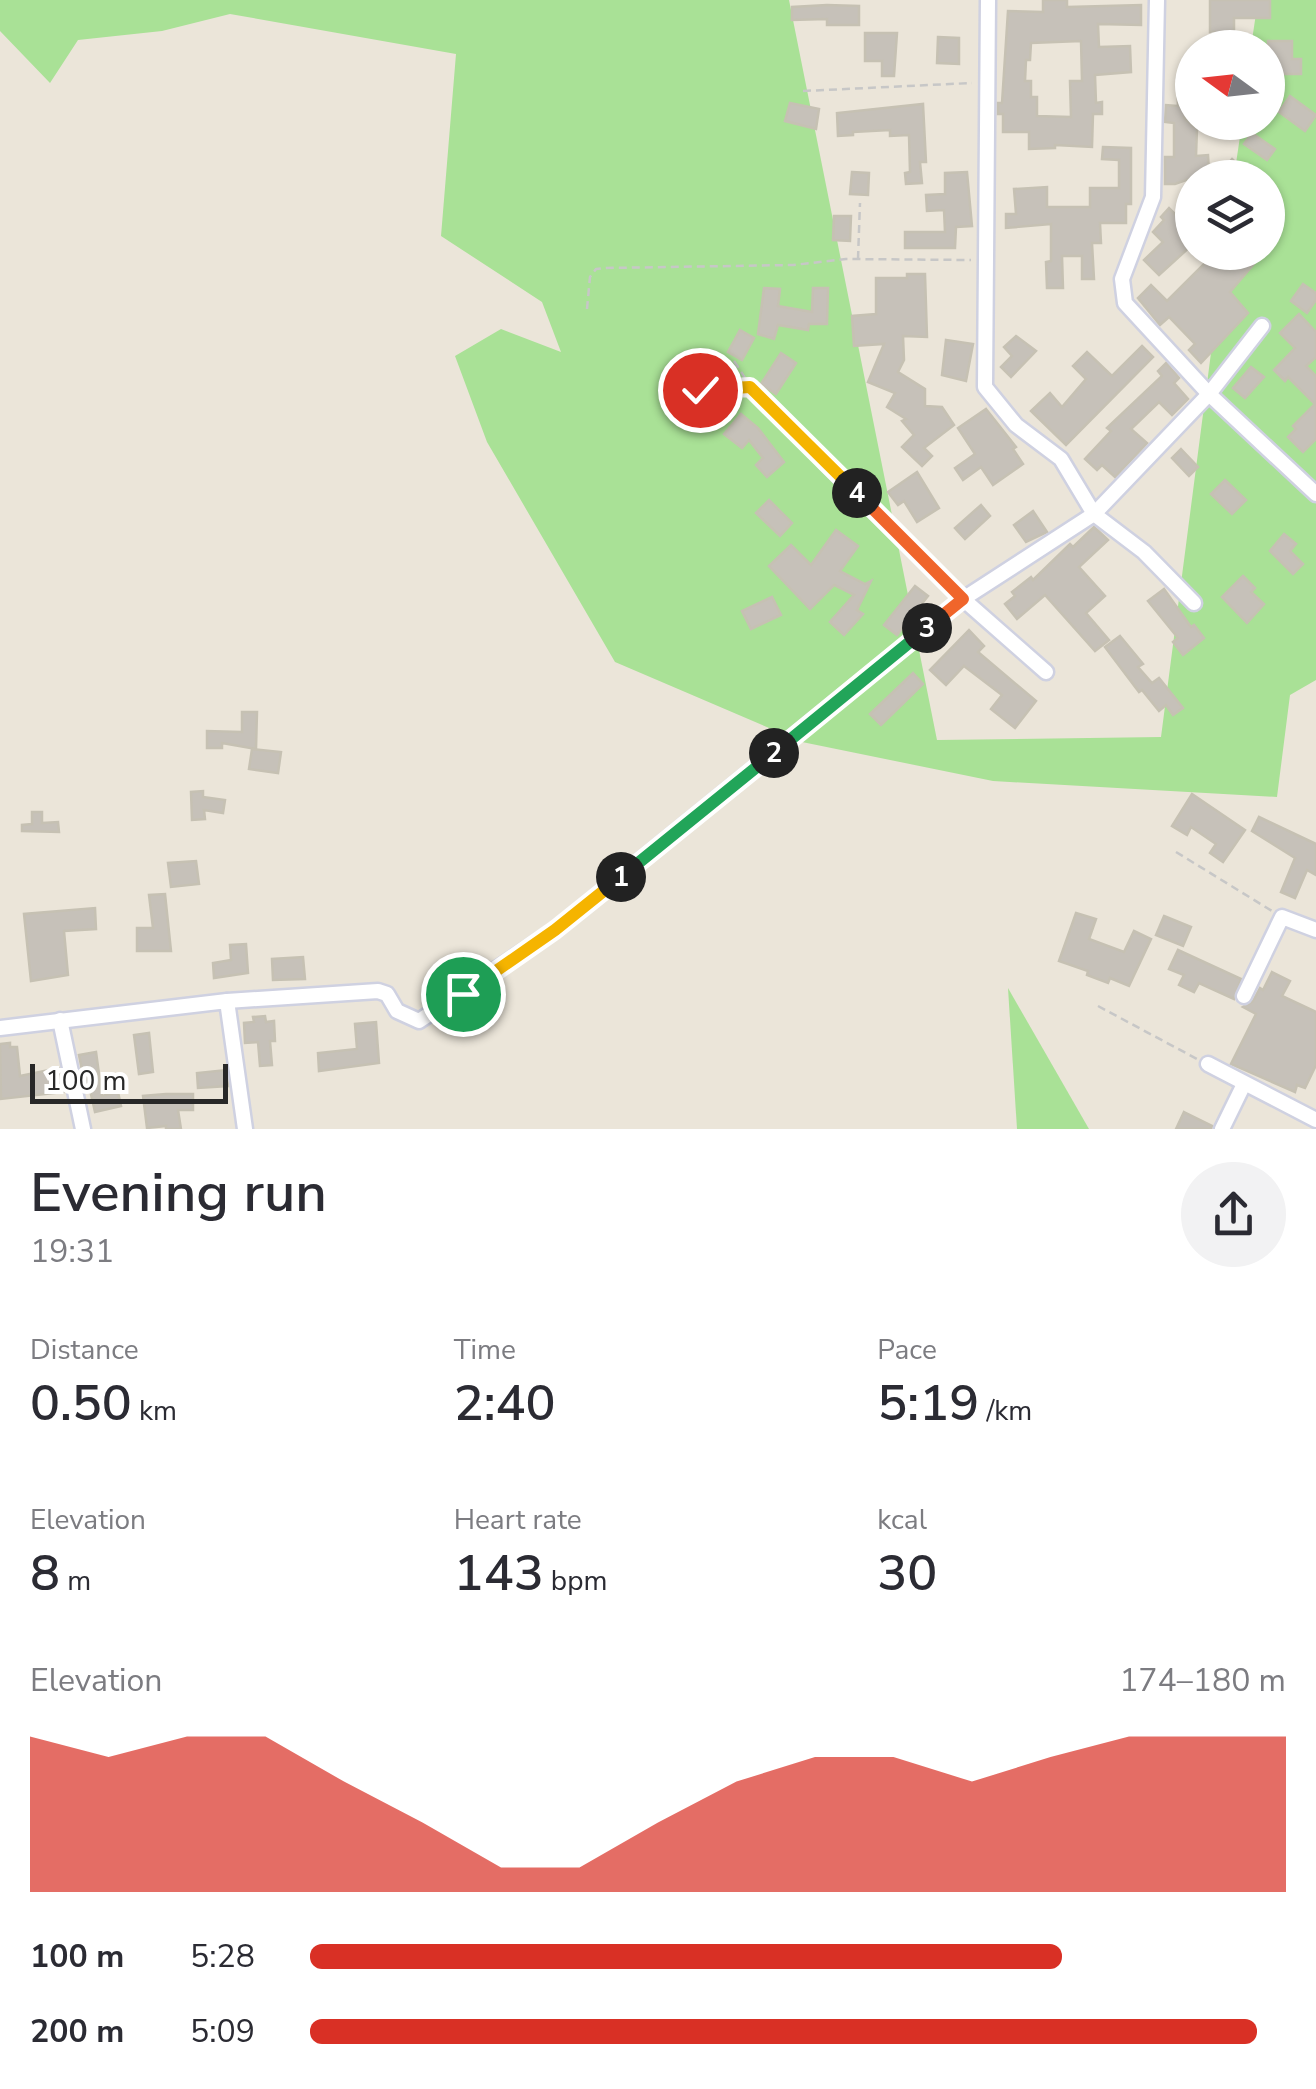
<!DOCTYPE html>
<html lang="en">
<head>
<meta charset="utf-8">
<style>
	body { margin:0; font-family:"Nunito Sans",sans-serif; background:#f2f2f3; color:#2b2b33; height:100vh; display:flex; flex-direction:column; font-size:38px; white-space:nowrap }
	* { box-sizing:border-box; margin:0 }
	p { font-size:32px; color:#7c7c81 }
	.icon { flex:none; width:55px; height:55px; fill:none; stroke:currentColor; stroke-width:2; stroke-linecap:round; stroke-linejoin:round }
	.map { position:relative; height:1129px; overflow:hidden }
	.sheet { display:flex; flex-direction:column; background:#fff; flex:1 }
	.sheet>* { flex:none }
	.needle { width:65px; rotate:285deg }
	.fabs { position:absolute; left:1175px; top:30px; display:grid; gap:20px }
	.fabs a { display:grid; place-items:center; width:110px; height:110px; border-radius:50%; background:#fff; box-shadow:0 2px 8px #0004; font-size:50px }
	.scale { position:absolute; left:30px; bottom:25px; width:198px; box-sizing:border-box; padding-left:10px; border:5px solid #282828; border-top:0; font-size:28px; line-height:35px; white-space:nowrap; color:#282828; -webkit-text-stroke:8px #fff; paint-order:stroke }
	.pin { position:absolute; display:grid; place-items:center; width:85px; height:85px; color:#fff; margin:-42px; border:5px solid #fff; border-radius:50%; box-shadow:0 2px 10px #0007 }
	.km { position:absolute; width:50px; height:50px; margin:-25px; border-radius:50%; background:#222; color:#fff; font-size:28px; line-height:50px; text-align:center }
	.round { display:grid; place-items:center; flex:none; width:105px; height:105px; border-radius:52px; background:#f2f2f3 }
	.overview { display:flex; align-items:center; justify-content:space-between; height:170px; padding:0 30px }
	h1 { font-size:55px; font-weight:600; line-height:75px }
	.metrics { display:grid; grid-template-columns:repeat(3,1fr); gap:15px; height:170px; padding:10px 30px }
	.metrics div { display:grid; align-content:center }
	.metrics b { font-size:50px; font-weight:600 }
	.metrics small { font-size:28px; font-weight:400 }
	.metrics p { font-size:28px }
	.chart { height:280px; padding:20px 30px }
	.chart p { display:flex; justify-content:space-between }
	.chart svg { width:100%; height:180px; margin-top:10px; fill:#d93025; opacity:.7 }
	ul { padding:0 30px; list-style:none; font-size:32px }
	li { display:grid; grid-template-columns:160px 120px 1fr; align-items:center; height:75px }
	li i { height:25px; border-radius:12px; background:#d93025 }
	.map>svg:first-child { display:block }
	.green { fill:#a9e196 }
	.building { fill:#c6c1b9; stroke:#c6c1b3; stroke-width:2.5; fill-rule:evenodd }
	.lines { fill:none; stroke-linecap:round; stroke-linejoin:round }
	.street-casing { stroke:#cfd1e1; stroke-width:19 }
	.path { stroke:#c7c7c7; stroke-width:2.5; stroke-dasharray:8 5; stroke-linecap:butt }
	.street { stroke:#fff; stroke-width:14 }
	.split-1-casing { stroke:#fff; stroke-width:20 }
	.split-2-casing { stroke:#fff; stroke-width:20 }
	.split-3-casing { stroke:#fff; stroke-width:20 }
	.split-4-casing { stroke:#fff; stroke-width:20 }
	.split-5-casing { stroke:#fff; stroke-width:20 }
	.split-1 { stroke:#f5b400; stroke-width:12 }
	.split-2 { stroke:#22a559; stroke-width:12 }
	.split-3 { stroke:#22a559; stroke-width:12 }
	.split-4 { stroke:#f0652b; stroke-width:12 }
	.split-5 { stroke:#f5b400; stroke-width:12 }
</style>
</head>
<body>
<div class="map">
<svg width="1316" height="1129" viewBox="0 0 1316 1129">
	<rect width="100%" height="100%" fill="#ebe5d9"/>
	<g class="green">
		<polygon points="0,0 789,0 937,740 1161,737 1224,253 1268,252 1268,178 1234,177 1242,123 1268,122 1268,48 1251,47 1258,0 1316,0 1316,680 1290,695 1277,797 993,781 802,742 615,662 487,442 455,356 501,329 561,352 542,302 441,236 456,54 230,14 162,31 78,40 50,83 0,31"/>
		<polygon points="1008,988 1089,1129 1017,1129"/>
	</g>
	<g class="building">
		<path d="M1043,0H1067V7L1141,5V25L1098,24L1099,47L1130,46L1131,72L1095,75L1096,103L1102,102V114H1093L1092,147L1055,145V148L1029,149V132H1003V114H998V103H1002L1008,11L1043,12ZM1081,41L1082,81H1070L1071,117L1037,116V97H1031V81H1025L1026,60H1030L1031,43Z"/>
		<polygon points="1210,0 1270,0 1270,18 1234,18 1234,40 1214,40 1214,32 1210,32"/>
		<polygon points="827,5 859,6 859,25 827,25 827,19 792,20 792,7"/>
		<polygon points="865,33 897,33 894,76 882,76 882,61 865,61"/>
		<polygon points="938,37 959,38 959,64 937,63"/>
		<polygon points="1268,41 1292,41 1292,59 1301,59 1301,74 1268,74"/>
		<polygon points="1192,77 1192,106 1184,118 1197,129 1196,156 1208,155 1209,172 1175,184 1165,184 1165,157 1174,157 1174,123 1165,122 1166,105 1178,106 1177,78"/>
		<polygon points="1290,96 1316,115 1305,131 1279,112"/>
		<polygon points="790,103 819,109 816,129 785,121"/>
		<polygon points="923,104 926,162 920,162 922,183 906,184 905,173 910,172 909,135 890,136 890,130 853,132 853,135 838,136 837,113"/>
		<polygon points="1252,133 1275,149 1267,160 1244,144"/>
		<polygon points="1103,147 1131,148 1131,204 1126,204 1126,223 1100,223 1101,243 1092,243 1094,279 1082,279 1082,256 1062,256 1063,288 1047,288 1046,262 1051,261 1051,224 1006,228 1006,214 1016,214 1014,189 1047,187 1047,207 1090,207 1090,188 1119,188 1119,160 1102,159"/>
		<polygon points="1232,159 1237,164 1254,178 1228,178 1221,172"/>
		<polygon points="852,172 869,173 868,195 850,194"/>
		<polygon points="967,172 972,226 956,227 955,248 905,248 905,232 945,232 944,210 927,211 926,195 945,194 945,173"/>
		<polygon points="1192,202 1192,245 1159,275 1144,260 1163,242 1153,232 1164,220 1161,217 1169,208 1180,219"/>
		<polygon points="834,216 851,216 850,241 833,240"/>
		<polygon points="1216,252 1264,252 1230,292 1248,313 1201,363 1189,350 1195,344 1169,317 1160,325 1138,298 1151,285 1167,301"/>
		<polygon points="907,274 925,274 927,337 903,336 904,360 898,372 925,389 925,406 942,407 954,425 924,448 932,456 922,466 902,447 914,435 902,421 906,419 887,407 895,393 868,382 884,344 854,346 852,316 876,314 876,278 907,278"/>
		<polygon points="1303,284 1316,293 1316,300 1307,313 1291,301"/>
		<polygon points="764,288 780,289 778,306 812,312 813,288 828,288 827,324 809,324 808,330 778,325 774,339 758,334"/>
		<polygon points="1299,314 1316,332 1316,357 1306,366 1316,376 1316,439 1303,452 1288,437 1296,429 1293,426 1315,404 1288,377 1285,381 1274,370 1295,348 1280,333"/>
		<polygon points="740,330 754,338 742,360 728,352"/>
		<polygon points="1016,336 1036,351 1011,377 1001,367 1012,356 1004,347"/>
		<polygon points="946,340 973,344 966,381 942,375"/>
		<polygon points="1142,346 1153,357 1066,445 1031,411 1050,393 1062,407 1086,379 1073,366 1087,352 1112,376"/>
		<polygon points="781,353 796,363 776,394 761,384"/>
		<polygon points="1166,363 1179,378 1174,383 1188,399 1172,415 1159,402 1131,429 1147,443 1115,477 1102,465 1097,470 1085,459 1111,431 1107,428 1162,376 1158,371"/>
		<polygon points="1251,367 1264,377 1245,398 1233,388"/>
		<polygon points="986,409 1016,447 1013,449 1023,464 993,485 981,467 963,480 955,468 975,454 958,428"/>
		<polygon points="741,414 758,428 784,462 767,477 756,465 763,458 749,440 742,448 724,434"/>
		<polygon points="1181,449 1198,467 1189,476 1172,458"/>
		<polygon points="917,472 939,508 917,522 904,501 898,505 888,492"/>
		<polygon points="1225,480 1246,500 1232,514 1211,494"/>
		<polygon points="769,500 792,523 780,536 756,513"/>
		<polygon points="981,505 990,516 965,539 955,528"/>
		<polygon points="1033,511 1047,532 1026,542 1014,525"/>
		<polygon points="1094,527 1108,540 1079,567 1105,596 1086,613 1109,640 1095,651 1045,595 1017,619 1005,604 1015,596 1012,592 1031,577 1033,580 1070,544 1073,547"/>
		<polygon points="836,530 858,546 840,571 865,584 871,581 857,610 863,614 844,635 830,622 854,595 834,585 810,609 769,566 791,545 811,565"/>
		<polygon points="1284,534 1296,544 1290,551 1303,564 1293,574 1270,551"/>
		<polygon points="1243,576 1255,588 1251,592 1264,604 1247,623 1222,597"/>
		<polygon points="915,586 928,596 897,635 884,625"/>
		<polygon points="1164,589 1191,627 1194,625 1204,638 1183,655 1173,642 1178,638 1148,601"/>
		<polygon points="772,597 781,615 751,629 742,611"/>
		<polygon points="969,630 984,646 978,652 1036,701 1015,728 991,709 1002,695 964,666 946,685 930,670"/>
		<polygon points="1120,636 1143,664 1138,667 1152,683 1159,678 1183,708 1173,715 1166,705 1159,711 1142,690 1139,692 1105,647"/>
		<polygon points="913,673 923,684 881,725 870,714"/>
		<polygon points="242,712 257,712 256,749 222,743 222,748 207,748 207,731 242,732"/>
		<polygon points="252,749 281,752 278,773 249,769"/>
		<polygon points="203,791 203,797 225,800 223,813 204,810 205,819 192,820 191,792"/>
		<polygon points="1192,794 1245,830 1223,862 1210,853 1216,844 1191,827 1187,835 1172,826"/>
		<polygon points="32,812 42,812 42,823 58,822 59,832 22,831 22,825 32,824"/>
		<polygon points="1259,817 1316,844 1316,875 1307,870 1295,898 1281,892 1295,858 1252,831"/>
		<polygon points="196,861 199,884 171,887 168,863"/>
		<polygon points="165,894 171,951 137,951 137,928 153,928 149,895"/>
		<polygon points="95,908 96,929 64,931 68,975 31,981 24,914"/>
		<polygon points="1076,913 1096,919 1089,939 1124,952 1134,931 1151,939 1129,986 1110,978 1108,983 1087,975 1088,971 1059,961"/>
		<polygon points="1164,916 1191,927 1183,946 1156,935"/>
		<polygon points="246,944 248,973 214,978 213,963 231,960 230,945"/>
		<polygon points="1178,950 1241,979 1234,999 1199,983 1194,992 1179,985 1184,975 1169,969"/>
		<polygon points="303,957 305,979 273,980 272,959"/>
		<polygon points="1272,972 1290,981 1282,996 1316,1012 1316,1065 1305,1088 1297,1085 1295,1092 1231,1064 1256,1014 1243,1007 1253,1001 1260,988 1263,990"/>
		<polygon points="265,1016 266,1022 274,1021 275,1041 270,1041 272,1065 260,1066 258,1042 245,1043 244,1023 254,1022 253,1017"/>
		<polygon points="376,1022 379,1063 319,1071 318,1053 357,1049 355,1024"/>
		<polygon points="149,1033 153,1072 139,1074 134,1035"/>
		<polygon points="10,1043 10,1047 17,1047 20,1076 59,1068 64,1092 1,1099 0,1044"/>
		<polygon points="96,1052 102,1096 118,1092 121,1106 95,1112 90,1090 86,1090 79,1055"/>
		<polygon points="226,1070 228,1086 198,1088 197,1073"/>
		<polygon points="166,1094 193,1094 193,1110 178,1110 181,1129 166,1129 166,1126 147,1128 143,1096"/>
		<polygon points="1184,1112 1212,1126 1211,1129 1176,1129"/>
	</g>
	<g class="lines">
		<defs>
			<g id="street">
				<polyline points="988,0 985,387 1016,425 1061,459 1094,514 1144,552 1194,603"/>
				<polyline points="1157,0 1153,197 1122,279 1125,303 1209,394 1316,494"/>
				<polyline points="825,462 963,599 1046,672"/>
				<polyline points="1244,996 1282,917 1316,930"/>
				<polyline points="227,1001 378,991 387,994 397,1011 419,1021 555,930 963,599 1094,514 1209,394 1262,326"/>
				<polyline points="60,1020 83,1129"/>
				<polyline points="0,1028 227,1001 245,1129"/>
				<polyline points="1208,1064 1316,1120"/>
				<polyline points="1222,1129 1244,1084"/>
			</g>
		</defs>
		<use href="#street" class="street-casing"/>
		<g class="path">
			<polyline points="803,91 972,83"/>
			<polyline points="858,259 860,203"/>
			<polyline points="587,309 590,277 596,269 606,268 793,265 846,259 971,260"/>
			<polyline points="734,361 751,387 817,453"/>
			<polyline points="700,391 749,387"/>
			<polyline points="1176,852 1272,911"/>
			<polyline points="1098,1006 1197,1059"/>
		</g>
		<use href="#street" class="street"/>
	</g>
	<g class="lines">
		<defs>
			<polyline id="split-1" points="463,994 555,930 621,877"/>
			<polyline id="split-2" points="621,877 774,753"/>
			<polyline id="split-3" points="774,753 927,628"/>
			<polyline id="split-4" points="857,493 963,599 927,628"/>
			<polyline id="split-5" points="700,390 750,387 857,493"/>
		</defs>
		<use href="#split-1" class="split-1-casing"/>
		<use href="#split-2" class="split-2-casing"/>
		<use href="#split-3" class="split-3-casing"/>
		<use href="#split-4" class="split-4-casing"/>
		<use href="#split-5" class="split-5-casing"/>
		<use href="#split-1" class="split-1"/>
		<use href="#split-2" class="split-2"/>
		<use href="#split-3" class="split-3"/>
		<use href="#split-4" class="split-4"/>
		<use href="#split-5" class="split-5"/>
	</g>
</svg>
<div class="fabs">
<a><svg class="needle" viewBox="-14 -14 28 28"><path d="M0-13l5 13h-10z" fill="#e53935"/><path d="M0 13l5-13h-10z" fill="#7c7c81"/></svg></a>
<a><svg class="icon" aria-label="layers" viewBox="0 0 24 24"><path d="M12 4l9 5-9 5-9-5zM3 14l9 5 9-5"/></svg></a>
</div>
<div class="scale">100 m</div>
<div class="pin" style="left:463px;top:994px;background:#1e9e55"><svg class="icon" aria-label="arrive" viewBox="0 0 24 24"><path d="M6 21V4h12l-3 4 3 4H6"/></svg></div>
<div class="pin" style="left:700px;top:390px;background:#d93025"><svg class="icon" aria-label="check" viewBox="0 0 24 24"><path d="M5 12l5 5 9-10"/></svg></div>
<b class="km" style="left:621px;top:877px">1</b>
<b class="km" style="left:774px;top:753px">2</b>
<b class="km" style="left:927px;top:628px">3</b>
<b class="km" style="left:857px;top:493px">4</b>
</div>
<section class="sheet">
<div class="overview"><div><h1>Evening run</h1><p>19:31</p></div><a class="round"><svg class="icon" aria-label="share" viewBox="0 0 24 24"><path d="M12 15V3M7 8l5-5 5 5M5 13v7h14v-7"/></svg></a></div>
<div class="metrics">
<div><p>Distance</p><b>0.50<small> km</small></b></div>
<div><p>Time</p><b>2:40</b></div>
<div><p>Pace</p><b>5:19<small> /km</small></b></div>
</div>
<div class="metrics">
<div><p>Elevation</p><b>8<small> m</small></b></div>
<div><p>Heart rate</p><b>143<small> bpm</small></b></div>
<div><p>kcal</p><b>30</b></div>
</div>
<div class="chart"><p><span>Elevation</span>174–180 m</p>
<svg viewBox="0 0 160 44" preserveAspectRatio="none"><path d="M0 44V6L10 11L20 6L30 6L40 17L50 27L60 38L70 38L80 27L90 17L100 11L110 11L120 17L130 11L140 6L150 6L160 6V44z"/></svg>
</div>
<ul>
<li><b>100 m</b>5:28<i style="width:77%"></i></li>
<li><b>200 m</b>5:09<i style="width:97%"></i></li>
</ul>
</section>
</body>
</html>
